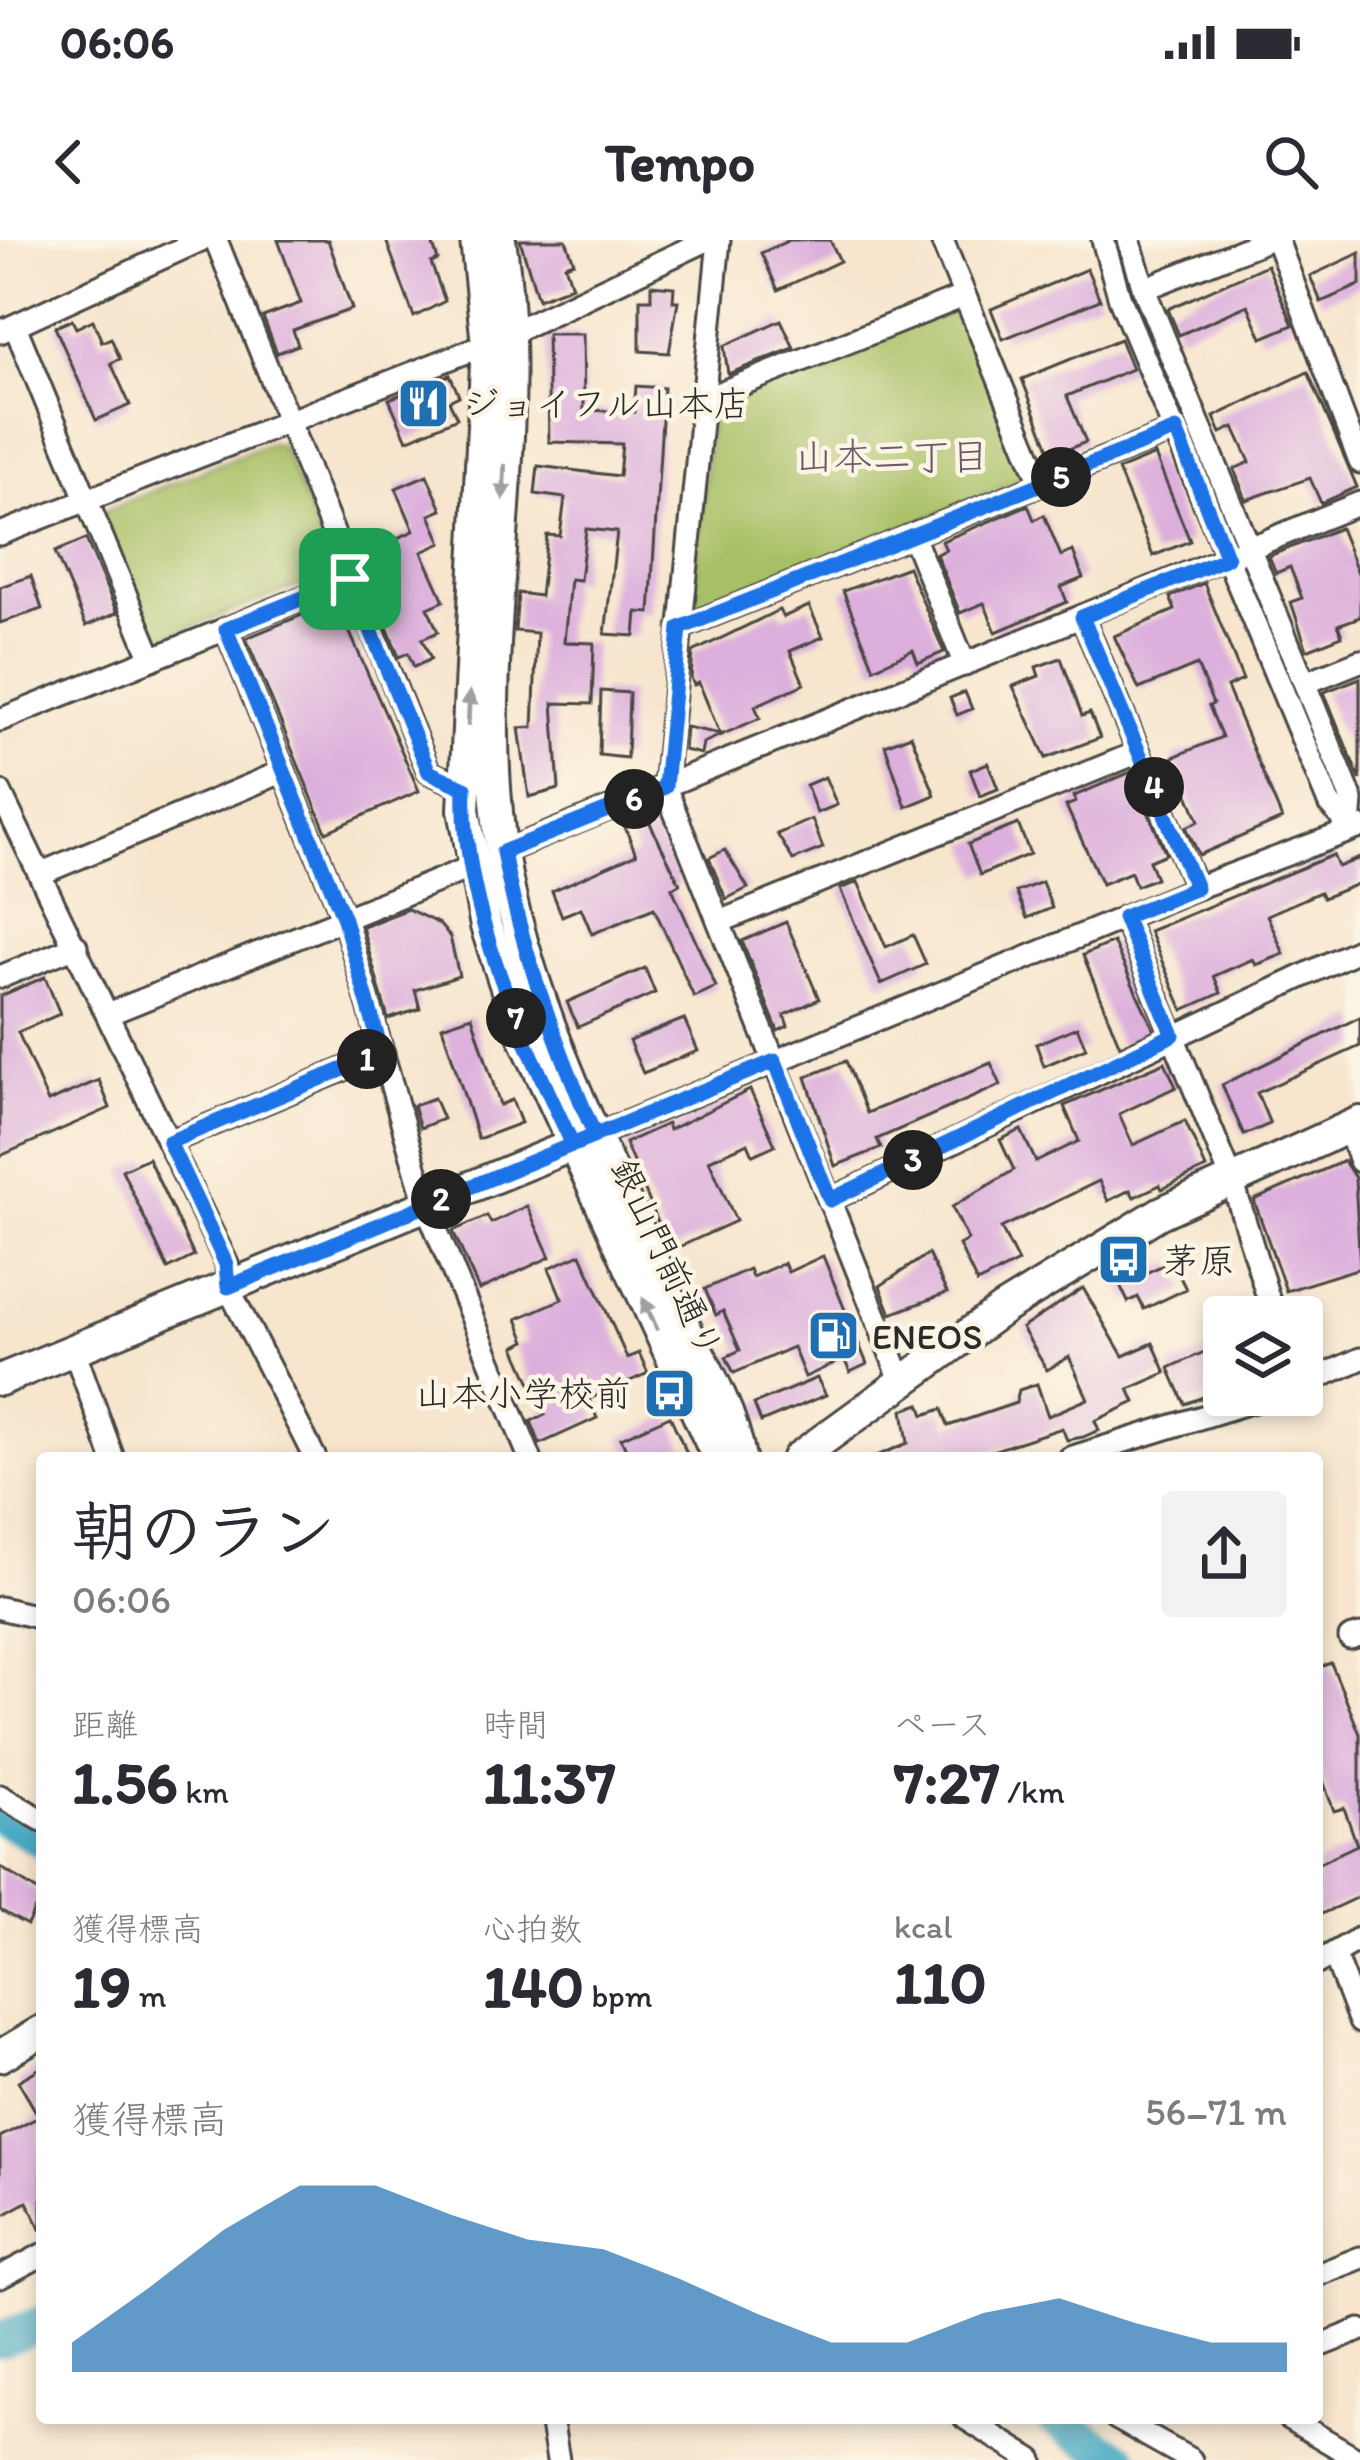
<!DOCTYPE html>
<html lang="ja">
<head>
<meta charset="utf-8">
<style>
	body { margin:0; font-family:Itim,"Klee One",sans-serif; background:#f2f2f3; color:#2b2b33; height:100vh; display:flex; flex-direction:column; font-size:45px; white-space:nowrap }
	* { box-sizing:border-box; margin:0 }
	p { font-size:39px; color:#7c7c81 }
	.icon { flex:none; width:66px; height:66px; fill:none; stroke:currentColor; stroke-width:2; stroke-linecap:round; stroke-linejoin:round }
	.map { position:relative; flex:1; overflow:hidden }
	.side { position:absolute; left:36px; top:1212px; width:1287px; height:972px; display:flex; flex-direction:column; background:#fff; border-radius:12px; box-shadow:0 6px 18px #0003 }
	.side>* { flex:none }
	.buttons { position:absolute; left:1203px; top:1056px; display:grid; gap:24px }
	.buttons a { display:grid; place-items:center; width:120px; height:120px; border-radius:12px; background:#fff; box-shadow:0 6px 18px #0003; font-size:60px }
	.pin { position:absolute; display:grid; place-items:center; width:102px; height:102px; color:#fff; margin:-51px; border-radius:24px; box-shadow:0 6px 18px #0006 }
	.km { position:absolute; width:60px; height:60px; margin:-30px; border-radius:50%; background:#222; color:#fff; font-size:33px; line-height:60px; text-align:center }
	.round { display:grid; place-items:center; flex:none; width:126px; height:126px; border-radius:12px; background:#f2f2f3 }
	.overview { display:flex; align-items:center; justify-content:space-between; height:204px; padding:0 36px }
	h1 { font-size:66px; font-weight:700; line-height:90px }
	.figures { display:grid; grid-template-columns:repeat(3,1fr); gap:18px; height:204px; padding:12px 36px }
	.figures div { display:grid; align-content:center }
	.figures b { font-size:60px; font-weight:700 }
	.figures small { font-size:33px; font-weight:400 }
	.figures p { font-size:33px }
	.chart { height:336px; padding:24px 36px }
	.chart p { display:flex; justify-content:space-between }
	.chart svg { width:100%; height:216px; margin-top:12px; fill:#1f6fb2; opacity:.7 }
	.status { display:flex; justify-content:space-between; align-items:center; height:84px; padding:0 60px; background:#fff; direction:ltr }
	.status svg { height:33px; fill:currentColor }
	header { display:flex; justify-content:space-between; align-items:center; height:156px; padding:0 36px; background:#fff; font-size:54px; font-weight:700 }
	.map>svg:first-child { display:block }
	.green { fill:#a8c065; stroke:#6a7648; stroke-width:3 }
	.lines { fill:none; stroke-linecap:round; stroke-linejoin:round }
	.stream { stroke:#43a7c3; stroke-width:6 }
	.river { stroke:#43a7c3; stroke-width:36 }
	.building { fill:#dcafdc }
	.street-casing { stroke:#4a4743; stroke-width:27 }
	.secondary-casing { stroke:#4a4743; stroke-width:36 }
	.street { stroke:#fff; stroke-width:21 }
	.secondary { stroke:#fff; stroke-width:30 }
	.oneway { fill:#a0a0a0 }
	.route-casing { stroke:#fff; stroke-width:24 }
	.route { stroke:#1a73e8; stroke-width:15 }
	.labels { text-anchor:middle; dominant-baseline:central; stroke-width:9; stroke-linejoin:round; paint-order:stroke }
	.poi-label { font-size:36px; fill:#2b2b2b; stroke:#fcf5e5; text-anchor:start }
	.street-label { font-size:36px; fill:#2b2b2b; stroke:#fcf5e5 }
	.neighbourhood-label { font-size:39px; fill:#695969; stroke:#fcf5e5 }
</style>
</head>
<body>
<div class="status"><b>06:06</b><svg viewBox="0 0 49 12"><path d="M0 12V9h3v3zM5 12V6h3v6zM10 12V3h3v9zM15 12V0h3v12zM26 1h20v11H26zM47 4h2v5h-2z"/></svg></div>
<header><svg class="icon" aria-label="back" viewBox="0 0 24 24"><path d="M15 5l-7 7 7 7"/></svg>Tempo<svg class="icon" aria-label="search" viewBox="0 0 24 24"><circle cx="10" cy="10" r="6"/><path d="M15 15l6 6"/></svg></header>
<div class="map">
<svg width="1360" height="2220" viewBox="0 0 1360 2220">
	<rect width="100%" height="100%" fill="#fcf5e5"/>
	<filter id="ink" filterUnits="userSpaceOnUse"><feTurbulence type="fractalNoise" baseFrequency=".00833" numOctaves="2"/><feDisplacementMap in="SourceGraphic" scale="24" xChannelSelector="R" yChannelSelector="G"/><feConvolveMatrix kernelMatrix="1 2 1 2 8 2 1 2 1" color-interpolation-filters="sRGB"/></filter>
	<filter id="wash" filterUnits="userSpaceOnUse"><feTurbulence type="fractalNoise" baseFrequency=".004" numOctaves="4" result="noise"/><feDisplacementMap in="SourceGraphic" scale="48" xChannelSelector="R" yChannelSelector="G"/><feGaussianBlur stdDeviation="2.7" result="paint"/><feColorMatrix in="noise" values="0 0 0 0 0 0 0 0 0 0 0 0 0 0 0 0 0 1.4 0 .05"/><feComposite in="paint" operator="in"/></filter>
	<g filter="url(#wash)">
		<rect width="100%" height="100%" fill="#f7e5cd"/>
		<g class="green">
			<polygon points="952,68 962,71 1027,231 1023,240 698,372 691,367 711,171 722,162"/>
			<polygon points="270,203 282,206 333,327 329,334 152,402 99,273"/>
		</g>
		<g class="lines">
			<polyline class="stream" points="1117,0 1133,53 1320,509"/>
			<g class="river">
				<polyline points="0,1576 42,1600"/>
				<polyline points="0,2100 42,2083"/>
				<polyline points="1053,2178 1122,2220"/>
			</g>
		</g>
		<g id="blocks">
			<g class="building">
				<polygon points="278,0 328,0 352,69 293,90 298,105 277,113 263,77 301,63"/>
				<polygon points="386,0 431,0 438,20 431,23 445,61 414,77"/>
				<polygon points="520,0 566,0 574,22 565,25 572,46 538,59"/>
				<polygon points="790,0 830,0 840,21 778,50 761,13"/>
				<polygon points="1360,13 1360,45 1321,62 1310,36"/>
				<polygon points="1267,25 1293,85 1262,98 1248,65 1179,95 1168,69"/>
				<polygon points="1087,29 1100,60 1003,99 991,69"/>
				<polygon points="651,45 674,47 673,61 678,61 669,113 640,111 640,59 651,59"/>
				<polygon points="72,80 76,88 93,80 102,102 111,98 120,119 111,123 130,165 96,180 55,87"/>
				<polygon points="781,80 794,108 728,134 724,106"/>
				<polygon points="547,94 583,94 584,170 634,172 636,146 664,148 650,373 637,372 635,396 605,394 617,292 586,289 580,340 570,339 564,402 594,403 592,464 553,463 559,549 529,557 519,488 533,487 537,393 515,391 518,353 540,356 547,295 560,296 565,258 535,254 538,226 619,236 622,204 549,202"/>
				<polygon points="1120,99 1132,129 1067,156 1086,202 1052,216 1022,139"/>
				<polygon points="1308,132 1357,247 1321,263 1310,238 1246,260 1234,229 1250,222 1234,187 1221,193 1214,177"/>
				<polygon points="450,135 459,156 449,161 457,178 407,200 389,159"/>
				<polygon points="1155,215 1190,301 1153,316 1118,230"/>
				<polygon points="427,235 442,270 430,275 442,303 422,312 444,361 428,368 438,392 422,399 431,419 414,427 408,413 399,417 358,315 414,291 396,248"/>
				<polygon points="1028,265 1034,280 1044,275 1061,316 1073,311 1083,338 1061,347 1067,362 996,392 984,363 960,373 936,314 946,310 942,301"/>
				<polygon points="1340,288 1360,338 1360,377 1338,385 1342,396 1307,410 1291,362 1302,358 1290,327 1276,333 1269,316"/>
				<polygon points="86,299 117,373 86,386 55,312"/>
				<polygon points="908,327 944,412 918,423 913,410 874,428 843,351"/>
				<polygon points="31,336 42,369 0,383 0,347"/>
				<polygon points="1204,343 1243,440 1227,447 1282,579 1199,615 1186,587 1199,581 1173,517 1222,497 1209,466 1213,464 1197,425 1139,449 1114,396 1175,370 1170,357"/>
				<polygon points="336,361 419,551 326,592 246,398"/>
				<polygon points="809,366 823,397 790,411 804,444 755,466 760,478 703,503 701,514 684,510 686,487 720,494 699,443 694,445 691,438 693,412 779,370 783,377"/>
				<polygon points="1061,418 1082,476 1090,473 1100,498 1046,518 1013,446 1039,436 1036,427"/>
				<polygon points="1360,438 1360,540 1324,452"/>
				<polygon points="601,451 629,453 627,518 599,515"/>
				<polygon points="965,452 972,469 957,475 950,458"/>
				<polygon points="911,495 935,555 906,567 885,505"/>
				<polygon points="988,523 998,549 980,556 970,530"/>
				<polygon points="1131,532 1166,614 1149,621 1156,638 1136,646 1131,632 1102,644 1066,566 1076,562 1074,556"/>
				<polygon points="825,537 837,565 817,573 806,545"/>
				<polygon points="644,571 680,644 672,648 716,747 694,757 654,668 592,694 581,668 562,676 552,651 636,614 622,580"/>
				<polygon points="812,579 823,608 793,620 777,594"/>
				<polygon points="1018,584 1030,614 980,635 968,604"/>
				<polygon points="725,610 748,648 726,659 709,618"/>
				<polygon points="1333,615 1338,627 1360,618 1360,643 1323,658 1320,652 1267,675 1284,714 1256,725 1253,719 1214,736 1221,753 1183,770 1149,691"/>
				<polygon points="858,642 886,707 913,695 926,724 881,744 840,649"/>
				<polygon points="1042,642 1052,668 1027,678 1016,652"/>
				<polygon points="408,669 439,684 450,697 459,736 415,750 420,769 388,779 362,687"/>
				<polygon points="786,682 819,759 784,775 788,786 778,791 742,701"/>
				<polygon points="1113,702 1154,790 1120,806 1083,715"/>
				<polygon points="645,728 655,753 578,787 567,762"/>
				<polygon points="45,737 60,774 18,792 48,862 99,840 110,868 0,916 0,756"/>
				<polygon points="472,776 500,865 512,860 521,883 478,899 442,786"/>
				<polygon points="1360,777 1360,806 1257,853 1270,884 1244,895 1222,845"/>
				<polygon points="684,779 698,811 643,833 629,801"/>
				<polygon points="1077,787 1086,808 1044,826 1036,804"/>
				<polygon points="846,821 867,873 991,823 1001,845 877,899 881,908 835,926 806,837"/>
				<polygon points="1165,822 1176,847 1119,874 1133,905 1185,881 1206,928 1162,949 1160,945 1134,957 1130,950 1108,961 1099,941 1001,988 1018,1022 977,1043 959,1005 968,1000 952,967 1014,930 1000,900 1021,890 1036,922 1079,901 1064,866"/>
				<polygon points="750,850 775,905 753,915 748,903 709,920 736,981 670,1011 625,903 667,884 669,890"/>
				<polygon points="434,858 443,879 420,888 413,866"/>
				<polygon points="148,918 194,1016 168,1029 122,930"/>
				<polygon points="1344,921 1355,938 1360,1028 1286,1051 1254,960"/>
				<polygon points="527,966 550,1017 479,1050 453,991 487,976 491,983"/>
				<polygon points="581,1014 627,1118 639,1113 648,1133 589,1159 597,1178 540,1204 531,1181 545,1175 515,1107 526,1101 517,1079 562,1059 549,1028"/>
				<polygon points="928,1014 947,1053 891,1074 880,1046"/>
				<polygon points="823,1016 867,1124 850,1132 844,1119 805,1137 793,1107 734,1133 726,1117 740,1110 723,1071 716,1075 705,1049 749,1029 752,1037 784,1023 788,1032"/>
				<polygon points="1172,1021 1186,1049 1144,1069 1138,1057 1128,1062 1120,1045"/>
				<polygon points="1083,1048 1123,1116 1153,1103 1166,1133 1129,1149 1135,1162 1095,1181 1099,1190 1083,1197 1067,1200 1062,1188 971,1218 872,1218 908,1203 903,1170 920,1164 924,1175 942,1169 948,1186 1016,1163 1019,1150 1037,1144 1048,1176 1088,1159 1069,1117 1047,1130 1022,1088"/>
				<polygon points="1224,1103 1224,1149 1185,1164 1169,1128"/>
				<polygon points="817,1138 826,1155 761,1182 754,1164"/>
				<polygon points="670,1176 689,1218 630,1218 621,1198"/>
				<polygon points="1331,1423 1360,1494 1360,1656 1317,1676 1317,1624 1357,1605 1344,1568 1334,1571 1317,1524 1317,1428"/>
				<polygon points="0,1627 42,1654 27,1685 0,1670"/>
				<polygon points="42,1827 42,1991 27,1962 0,1977 0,1897 39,1877 18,1841"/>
			</g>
		</g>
	</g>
	<g filter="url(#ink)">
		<use href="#blocks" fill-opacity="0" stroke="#4a4743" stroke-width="3"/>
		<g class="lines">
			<defs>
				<g id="street">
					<polyline points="216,0 429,532 465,548"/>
					<polyline points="719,0 665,547 901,1140"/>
					<polyline points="942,0 1042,245"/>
					<polyline points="1103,0 1120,59 1329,563 1350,587"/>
					<polyline points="1129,0 1144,49 1352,560 1350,587"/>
					<polyline points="1277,0 1360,222"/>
					<polyline points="1144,49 1267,0"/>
					<polyline points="15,86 152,419"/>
					<polyline points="0,92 201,0"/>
					<polyline points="702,160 964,56"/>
					<polyline points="0,294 487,104 707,0"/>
					<polyline points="913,296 965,425"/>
					<polyline points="1082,377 1196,648"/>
					<polyline points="680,388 1176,190"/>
					<polyline points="226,389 344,679 426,965 530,1218"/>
					<polyline points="1305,443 1360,421"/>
					<polyline points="0,480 350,339"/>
					<polyline points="0,552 227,1024 228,1047 315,1218"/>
					<polyline points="503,612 1360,263"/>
					<polyline points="42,633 284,531"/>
					<polyline points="1124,677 1232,940 1274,1077"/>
					<polyline points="719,682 1139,512"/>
					<polyline points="0,737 76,706"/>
					<polyline points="108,774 474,626"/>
					<polyline points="1348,887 1360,921"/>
					<polyline points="582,901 1196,648 1360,587"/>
					<polyline points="169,902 383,813"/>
					<polyline points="830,960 1360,709"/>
					<polyline points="74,1110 113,1218"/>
					<polyline points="1302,1145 1360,1119"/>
					<polyline points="1070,1218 1273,1155"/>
					<polyline points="0,1368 42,1378"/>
					<polyline points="1350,1398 1360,1395"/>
					<polyline points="0,1556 42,1580"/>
					<polyline points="1335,1717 1360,1782"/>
					<polyline points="1317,1723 1360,1698"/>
					<polyline points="1317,2035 1360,2018"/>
					<polyline points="0,2037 42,2015"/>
					<polyline points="1317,2107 1360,2090"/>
					<polyline points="551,2178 558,2220"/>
					<polyline points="965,2178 1032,2220"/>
					<polyline points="1116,2178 1191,2220"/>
					<polyline points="1288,2178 1359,2220"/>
				</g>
				<g id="secondary">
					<polyline points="476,0 487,104 464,570 486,686 518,784 718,1218"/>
					<path d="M500,0C535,221 458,453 514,672C548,807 613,934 671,1060C695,1109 731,1164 740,1218"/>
					<polyline points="0,1140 573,905"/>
					<polyline points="798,1218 1003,1069 1160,973 1360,882"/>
					<polyline points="0,1816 42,1791"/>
				</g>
			</defs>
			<use href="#street" class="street-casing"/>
			<use href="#secondary" class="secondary-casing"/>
			<use href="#street" class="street"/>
			<use href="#secondary" class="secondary"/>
		</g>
		<defs><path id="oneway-solid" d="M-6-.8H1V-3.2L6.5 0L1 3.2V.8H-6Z" transform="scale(3)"/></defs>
		<g class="oneway">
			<use href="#oneway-solid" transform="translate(504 242) rotate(92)"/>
			<use href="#oneway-solid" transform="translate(469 468) rotate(-87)"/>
			<use href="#oneway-solid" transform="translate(650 1074) rotate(-115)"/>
		</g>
	</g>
	<g class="lines" filter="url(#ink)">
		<defs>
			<path id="route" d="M350,339L226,389L344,679L382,813L169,902L226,1024L228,1047L775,821L830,960L1173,795L1124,677L1196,648L1082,377L1227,318L1176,190L680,388L665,547L503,612C521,711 556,803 595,896L573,905C523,799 460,666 465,548L429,532L350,339"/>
		</defs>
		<use href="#route" class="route-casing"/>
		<use href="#route" class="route"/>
	</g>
	<defs>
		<symbol id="restaurant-square" viewBox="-11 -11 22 22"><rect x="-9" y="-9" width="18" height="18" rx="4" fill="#1f6fb2" stroke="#fcf5e5"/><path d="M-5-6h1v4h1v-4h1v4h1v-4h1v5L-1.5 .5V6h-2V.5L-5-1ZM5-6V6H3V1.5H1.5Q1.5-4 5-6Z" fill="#fff"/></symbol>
		<symbol id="bus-square" viewBox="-11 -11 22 22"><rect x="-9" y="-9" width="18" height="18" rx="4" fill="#1f6fb2" stroke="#fcf5e5"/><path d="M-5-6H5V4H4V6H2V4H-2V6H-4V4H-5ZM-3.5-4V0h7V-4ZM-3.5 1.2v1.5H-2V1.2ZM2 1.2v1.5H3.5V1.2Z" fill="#fff"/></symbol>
		<symbol id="fuel-square" viewBox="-11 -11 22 22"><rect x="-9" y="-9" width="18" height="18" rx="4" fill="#1f6fb2" stroke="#fcf5e5"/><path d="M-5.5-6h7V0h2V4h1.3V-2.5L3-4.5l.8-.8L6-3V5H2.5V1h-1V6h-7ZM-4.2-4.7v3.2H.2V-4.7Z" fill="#fff"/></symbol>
	</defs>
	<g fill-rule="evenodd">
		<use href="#restaurant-square" x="394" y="134" width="59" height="59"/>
		<use href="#bus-square" x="1094" y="990" width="59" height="59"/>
		<use href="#fuel-square" x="804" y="1066" width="59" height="59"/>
		<use href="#bus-square" x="640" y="1124" width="59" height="59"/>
	</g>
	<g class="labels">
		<g class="poi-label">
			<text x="463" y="163">ジョイフル山本店</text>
			<text x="1163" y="1020">茅原</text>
			<text x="872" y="1096">ENEOS</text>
			<text x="631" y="1153" text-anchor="end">山本小学校前</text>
		</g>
		<g class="street-label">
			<text transform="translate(667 1018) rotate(65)">銀山門前通り</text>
		</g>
		<g class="neighbourhood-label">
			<text x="892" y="216">山本二丁目</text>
		</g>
	</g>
</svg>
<div class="buttons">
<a><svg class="icon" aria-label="layers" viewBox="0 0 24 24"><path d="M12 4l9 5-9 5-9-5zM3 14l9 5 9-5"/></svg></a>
</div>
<div class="pin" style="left:350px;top:339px;background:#1e9e55"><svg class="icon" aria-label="arrive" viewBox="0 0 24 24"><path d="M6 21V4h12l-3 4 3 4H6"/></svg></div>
<b class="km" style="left:367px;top:819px">1</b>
<b class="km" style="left:441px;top:959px">2</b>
<b class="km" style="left:913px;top:920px">3</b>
<b class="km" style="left:1154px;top:547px">4</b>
<b class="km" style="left:1061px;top:237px">5</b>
<b class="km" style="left:634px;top:559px">6</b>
<b class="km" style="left:516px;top:778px">7</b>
<section class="side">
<div class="overview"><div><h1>朝のラン</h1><p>06:06</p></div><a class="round"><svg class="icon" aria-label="share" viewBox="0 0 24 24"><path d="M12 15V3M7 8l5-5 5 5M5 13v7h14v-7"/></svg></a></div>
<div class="figures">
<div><p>距離</p><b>1.56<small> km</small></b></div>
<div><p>時間</p><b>11:37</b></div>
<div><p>ペース</p><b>7:27<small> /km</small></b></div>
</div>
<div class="figures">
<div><p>獲得標高</p><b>19<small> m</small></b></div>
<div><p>心拍数</p><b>140<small> bpm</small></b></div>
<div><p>kcal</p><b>110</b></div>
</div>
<div class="chart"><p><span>獲得標高</span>56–71 m</p>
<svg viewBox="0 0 160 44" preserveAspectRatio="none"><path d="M0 44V38L10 27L20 15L30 6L40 6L50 12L60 17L70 19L80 25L90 32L100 38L110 38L120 32L130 29L140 34L150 38L160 38V44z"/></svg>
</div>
</section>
</div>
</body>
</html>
